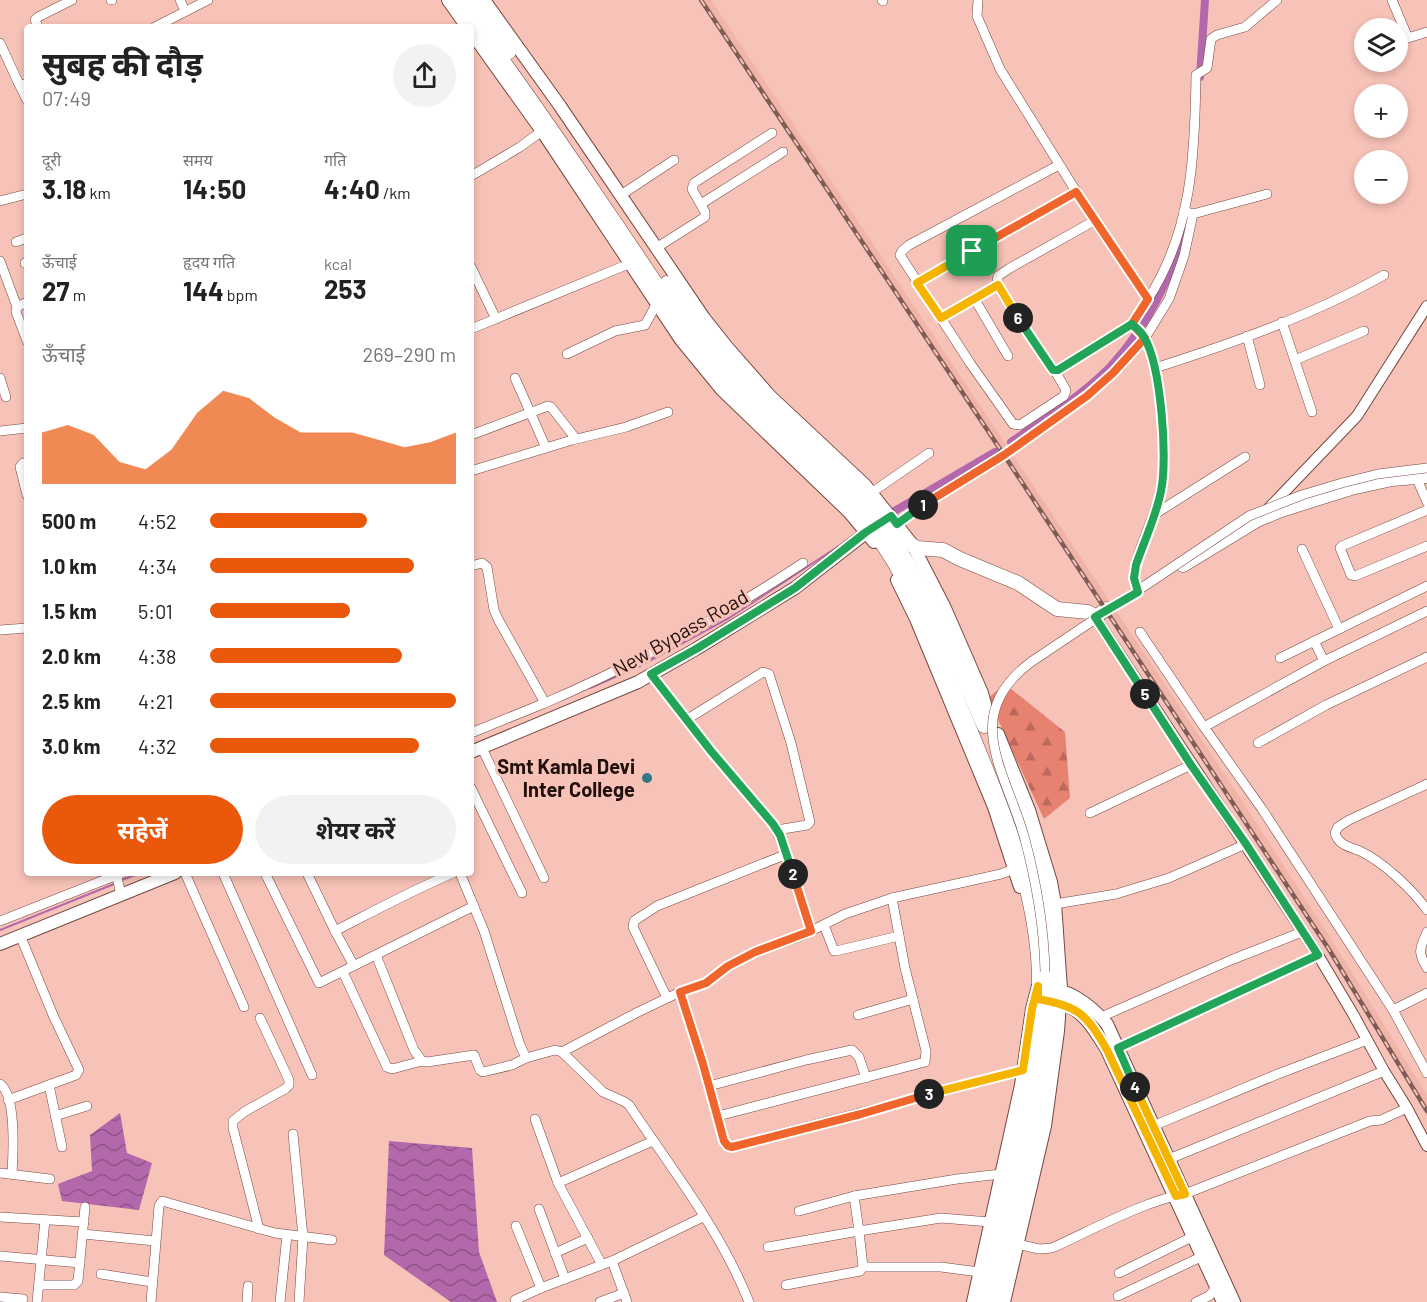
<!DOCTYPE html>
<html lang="hi">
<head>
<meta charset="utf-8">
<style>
	body { margin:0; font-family:Barlow,"Noto Sans Devanagari",sans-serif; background:#f2f2f2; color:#222; height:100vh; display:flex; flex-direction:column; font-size:22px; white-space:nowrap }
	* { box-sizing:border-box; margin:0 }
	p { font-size:20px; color:#767676 }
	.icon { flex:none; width:33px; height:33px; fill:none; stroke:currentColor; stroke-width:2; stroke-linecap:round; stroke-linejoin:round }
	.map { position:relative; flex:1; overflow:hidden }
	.panel { position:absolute; left:24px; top:24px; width:450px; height:852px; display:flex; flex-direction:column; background:#fff; border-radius:6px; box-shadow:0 3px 9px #0003 }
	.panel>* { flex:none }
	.tools { position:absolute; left:1354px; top:18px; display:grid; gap:12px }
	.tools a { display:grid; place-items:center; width:54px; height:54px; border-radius:50%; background:#fff; box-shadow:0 3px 9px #0003; font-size:30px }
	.pin { position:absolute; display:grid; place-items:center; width:51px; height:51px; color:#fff; margin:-26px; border-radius:12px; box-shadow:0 3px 9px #0006 }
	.km { position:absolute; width:30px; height:30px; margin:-15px; border-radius:50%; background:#222; color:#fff; font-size:16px; line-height:30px; text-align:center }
	.round { display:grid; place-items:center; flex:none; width:63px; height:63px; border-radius:32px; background:#f2f2f2 }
	.overview { display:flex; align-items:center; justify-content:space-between; height:102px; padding:0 18px }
	h1 { font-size:33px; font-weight:700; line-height:45px }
	.metrics { display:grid; grid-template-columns:repeat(3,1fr); gap:9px; height:102px; padding:6px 18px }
	.metrics div { display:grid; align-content:center }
	.metrics b { font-size:26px; font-weight:700 }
	.metrics small { font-size:16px; font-weight:400 }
	.metrics p { font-size:16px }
	.chart { height:168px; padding:12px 18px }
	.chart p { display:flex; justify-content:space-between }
	.chart svg { width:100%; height:108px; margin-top:6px; fill:#ea580c; opacity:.7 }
	.action { display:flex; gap:12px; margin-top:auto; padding:12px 18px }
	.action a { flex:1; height:69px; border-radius:36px; background:#ea580c; color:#fff; font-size:24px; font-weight:700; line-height:69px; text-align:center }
	.action a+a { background:#f2f2f2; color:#222 }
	ul { padding:0 18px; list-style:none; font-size:20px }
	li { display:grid; grid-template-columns:96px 72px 1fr; align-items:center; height:45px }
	li i { height:15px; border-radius:8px; background:#ea580c }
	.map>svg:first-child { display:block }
	.built { fill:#f1b4a9 }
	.forest { fill:url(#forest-firs) }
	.water { fill:url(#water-waves) }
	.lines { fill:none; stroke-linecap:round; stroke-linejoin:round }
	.stream { stroke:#b268aa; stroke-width:2 }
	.canal { stroke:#b268aa; stroke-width:8 }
	.minor-casing { stroke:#754840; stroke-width:10 }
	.tertiary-casing { stroke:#754840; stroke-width:12 }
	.secondary-casing { stroke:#754840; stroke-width:14 }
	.primary-casing { stroke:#754840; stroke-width:15 }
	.minor { stroke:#fff; stroke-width:9 }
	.tertiary { stroke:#fff; stroke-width:10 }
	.secondary { stroke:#fff; stroke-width:12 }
	.primary { stroke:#fff; stroke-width:14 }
	.rail-casing { stroke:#7f5d57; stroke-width:4.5 }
	.rail { stroke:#f7c2b7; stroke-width:2; stroke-dasharray:7; stroke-linecap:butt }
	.minor-bridge-casing { stroke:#754840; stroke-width:10; stroke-linecap:butt }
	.minor-bridge { stroke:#fff; stroke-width:9 }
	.split-1-casing { stroke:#fff; stroke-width:12 }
	.split-2-casing { stroke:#fff; stroke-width:12 }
	.split-3-casing { stroke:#fff; stroke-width:12 }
	.split-4-casing { stroke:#fff; stroke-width:12 }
	.split-5-casing { stroke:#fff; stroke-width:12 }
	.split-6-casing { stroke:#fff; stroke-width:12 }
	.split-7-casing { stroke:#fff; stroke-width:12 }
	.split-1 { stroke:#f0652b; stroke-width:8 }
	.split-2 { stroke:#22a559; stroke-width:8 }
	.split-3 { stroke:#f0652b; stroke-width:8 }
	.split-4 { stroke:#f5b400; stroke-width:8 }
	.split-5 { stroke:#22a559; stroke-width:8 }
	.split-6 { stroke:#22a559; stroke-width:8 }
	.split-7 { stroke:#f5b400; stroke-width:8 }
	.poi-dot { fill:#327885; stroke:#f7c2b7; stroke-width:2 }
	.labels { text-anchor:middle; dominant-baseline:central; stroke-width:6; stroke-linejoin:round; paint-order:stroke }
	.street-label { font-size:20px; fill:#210f0c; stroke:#f7c2b7 }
	.poi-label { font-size:20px; font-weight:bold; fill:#210f0c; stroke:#f7c2b7; text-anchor:end }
</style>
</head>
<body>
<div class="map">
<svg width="1427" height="1302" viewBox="0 0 1427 1302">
	<defs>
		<pattern id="forest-firs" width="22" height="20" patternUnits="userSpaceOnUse" patternTransform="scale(1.5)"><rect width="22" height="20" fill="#e78271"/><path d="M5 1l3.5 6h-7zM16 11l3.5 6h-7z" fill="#bb695b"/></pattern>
		<pattern id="water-waves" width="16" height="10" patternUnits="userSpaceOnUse" patternTransform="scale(1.5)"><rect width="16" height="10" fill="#b268aa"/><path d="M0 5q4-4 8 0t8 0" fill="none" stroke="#905489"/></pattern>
	</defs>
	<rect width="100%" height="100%" fill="#f7c2b7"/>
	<polygon class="built" points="700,0 711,0 1239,796 1343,958 1427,1095 1427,1117 1362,1005 1293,895"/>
	<polygon class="forest" points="1005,684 1065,732 1070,798 1044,819 988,698"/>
	<g class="water">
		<polygon points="120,1113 127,1153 152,1163 139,1210 62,1201 58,1184 92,1171 90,1135"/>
		<polygon points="389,1141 472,1148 479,1252 497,1302 451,1302 384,1255"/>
	</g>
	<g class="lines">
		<g class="stream">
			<polyline points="590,688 638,667 729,618 842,544"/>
			<polyline points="122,880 140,873"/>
			<polyline points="0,930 114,884"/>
		</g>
		<g class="canal">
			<polyline points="1200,77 1205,0"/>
			<path d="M1011,442C1045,419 1081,396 1110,367C1150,324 1176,269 1188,213"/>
			<polyline points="893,512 995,452"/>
		</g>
		<defs>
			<g id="minor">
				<polyline points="111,0 112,0"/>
				<polyline points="180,0 185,11"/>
				<polyline points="882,0 883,1"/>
				<path d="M978,0L977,16L1000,69L1097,225L1148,299L1132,324C1136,328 1142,332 1144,337C1161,365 1168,459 1161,491C1156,515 1133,557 1134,579C1135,583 1136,588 1138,592"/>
				<polyline points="1392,0 1408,38 1427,32"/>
				<polyline points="38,27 35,20 38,17 72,0"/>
				<polyline points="155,27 208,0"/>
				<polyline points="0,43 18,82 21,85 27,84"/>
				<polyline points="18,82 27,100"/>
				<polyline points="471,176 520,147 542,131"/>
				<polyline points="621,195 674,160"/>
				<polyline points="0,201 27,194"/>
				<polyline points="701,204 783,152"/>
				<polyline points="1193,214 1267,194"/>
				<polyline points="1094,221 1010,268 998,276 997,281 1001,292 1053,370 1058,370 1132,324"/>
				<polyline points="16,242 27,238"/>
				<polyline points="656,248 705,217 705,212 692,189 694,183 772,133"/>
				<polyline points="0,261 17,307"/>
				<polyline points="25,263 27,263"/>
				<polyline points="471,267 496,319"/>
				<polyline points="917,283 1076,192"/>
				<polyline points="974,298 1008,356"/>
				<path d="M1148,299C1192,231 1195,155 1196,75L1207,68L1211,39L1217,35L1245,27L1277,0"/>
				<polyline points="27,302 17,307 16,312 27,341"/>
				<polyline points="941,318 998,285"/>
				<polyline points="1282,322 1312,412"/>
				<polyline points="471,329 631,263"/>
				<polyline points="1247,336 1260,385"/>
				<polyline points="567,354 615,331 645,325 657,303"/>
				<polyline points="1295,360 1364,331"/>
				<path d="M1155,368C1233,343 1313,315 1384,275"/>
				<polyline points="1055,371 1066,390 1064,396 1020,425 1013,424 970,363 900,255 902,251 909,245 1059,165"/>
				<polyline points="0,378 6,397"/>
				<polyline points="515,378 546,448"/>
				<polyline points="0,431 27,428"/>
				<polyline points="471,435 548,406 551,407 576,439"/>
				<polyline points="27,462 23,463 20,467 27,495"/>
				<polyline points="471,471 572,440 626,427 668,412"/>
				<polyline points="1416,477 1427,502"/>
				<polyline points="871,493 929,453"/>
				<polyline points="1427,510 1342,546 1340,548 1351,575 1355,576 1427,546"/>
				<polyline points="1155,514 1245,457"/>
				<polyline points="891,528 926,502 1007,452 1087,395 1113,373 1145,338 1169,299 1184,256 1193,214 1184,211"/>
				<polyline points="1302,549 1339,629"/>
				<polyline points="471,566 482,563 487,567 494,610 499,621 545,703 471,733"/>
				<polyline points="0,630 27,628"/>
				<polyline points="1140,632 1204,727"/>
				<polyline points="1314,641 1324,661 1204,727 1262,809 1393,1010 1427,993"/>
				<polyline points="1280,658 1427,586"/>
				<polyline points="1324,661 1427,611"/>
				<polyline points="651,674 711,751 773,824 786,851 811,931"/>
				<path d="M545,703C636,664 721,617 803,563"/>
				<polyline points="686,720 763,672 769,674 791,743 810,822 807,825 777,830"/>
				<polyline points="1258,743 1326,705 1427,657"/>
				<polyline points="482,748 544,878"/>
				<path d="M1427,784L1349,820L1338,827L1335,833C1338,845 1350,847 1360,851C1382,861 1413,890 1427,910"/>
				<polyline points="471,788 522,893"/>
				<polyline points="1090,813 1191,765"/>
				<polyline points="116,873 121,895"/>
				<polyline points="185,873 244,1007"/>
				<polyline points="223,873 312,1075"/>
				<polyline points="265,873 319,983 474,906"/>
				<polyline points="307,873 335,931"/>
				<path d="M460,873L484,931L520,1045L526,1058L555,1050L562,1052L603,1092L625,1102L629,1105C671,1168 721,1231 749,1302"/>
				<polyline points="1055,904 1116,894 1169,878 1246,844"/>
				<polyline points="0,921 122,873"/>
				<polyline points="824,925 834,951 836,951 899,936"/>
				<path d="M1427,932C1420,949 1417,951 1427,968"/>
				<polyline points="376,955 414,1050 422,1061 427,1062 474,1055 480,1070 483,1072 512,1065 526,1058"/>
				<path d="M354,966L335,931C374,911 413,890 453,873"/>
				<polyline points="343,972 387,1067 392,1069 422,1061"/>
				<polyline points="680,992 703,1064 724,1141 730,1147 1023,1070"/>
				<polyline points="667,998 633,927 634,921 657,906 787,854"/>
				<polyline points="1393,1010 1427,1073"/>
				<polyline points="858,1015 913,999"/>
				<polyline points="1101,1017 1231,960 1302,932"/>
				<polyline points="1117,1048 1318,955"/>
				<polyline points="562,1052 638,1012 680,992 706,983 727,966 755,952 801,936 845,914 892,898 1001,874 1014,869"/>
				<path d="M0,1084C17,1096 13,1155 12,1174"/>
				<polyline points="49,1085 62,1147"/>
				<polyline points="709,1086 806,1060 852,1050 859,1057 866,1078"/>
				<polyline points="8,1100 76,1075 79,1070 53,1015 20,935"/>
				<polyline points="55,1116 87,1106"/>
				<polyline points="718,1116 925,1062 926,1051 905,968 892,898"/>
				<polyline points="535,1119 558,1183"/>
				<polyline points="1153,1126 1278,1074 1367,1040"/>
				<polyline points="293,1134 303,1237 299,1302"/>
				<polyline points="1169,1159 1384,1071"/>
				<polyline points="0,1173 50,1179"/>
				<polyline points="539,1209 565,1279"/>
				<polyline points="799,1211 854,1196"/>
				<polyline points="0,1217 84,1222"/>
				<polyline points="516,1226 541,1288"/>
				<polyline points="259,1229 233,1128 233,1121 244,1112 285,1089 289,1085 289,1080 260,1018"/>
				<polyline points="83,1234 155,1241"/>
				<path d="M1017,1244L1039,1249L1052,1248C1090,1231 1146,1200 1185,1194L1370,1121L1381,1120L1407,1108"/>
				<polyline points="768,1247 859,1231 854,1196 957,1179 1001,1174"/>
				<polyline points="555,1253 588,1238"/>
				<polyline points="0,1256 80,1263"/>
				<polyline points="612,1261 627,1302"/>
				<polyline points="602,1265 558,1183 653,1141"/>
				<polyline points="863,1267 859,1231 941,1218 990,1222"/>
				<polyline points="1119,1273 1194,1236"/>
				<polyline points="101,1274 152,1282"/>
				<polyline points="39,1285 74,1285 78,1281 85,1207"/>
				<polyline points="786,1285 860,1271 863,1267 941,1267 979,1272"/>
				<polyline points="1118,1296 1203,1256"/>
				<polyline points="0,1297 23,1299"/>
				<polyline points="515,1300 541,1288 612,1261 703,1217"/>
				<polyline points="37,1302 45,1220"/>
				<polyline points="151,1302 159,1206 162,1201 275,1233 332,1240"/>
				<polyline points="247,1302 248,1286"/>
				<polyline points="280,1302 287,1235"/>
				<polyline points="600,1302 624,1293"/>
				<polyline points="1196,1302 1209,1296 1217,1287"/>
			</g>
			<g id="tertiary">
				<polyline points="1268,509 1357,416 1427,306"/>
				<polyline points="1095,617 1318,955 1353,1014 1384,1071 1407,1108 1427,1146"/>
			</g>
			<g id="secondary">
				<polyline points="448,0 467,27"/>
				<polyline points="484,0 560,106 704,318 727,347 770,396 865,485 912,544 944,606 982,693 987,711"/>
				<polyline points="471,32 542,131 681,340 722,390 849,512 874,542"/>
				<polyline points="897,580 916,619 994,807 1020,887"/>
				<polyline points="998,734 1029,810 1051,882 1055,904 1061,989 1058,1031 1045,1126 1004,1302"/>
				<polyline points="471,752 638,682 696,649 795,588 871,529"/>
				<polyline points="0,944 175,873"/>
				<path d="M1054,1002C1081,1005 1094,1029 1107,1050L1223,1302"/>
				<path d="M973,1302L1021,1085L1032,1009L1038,986C1068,989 1087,1001 1107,1024L1234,1302"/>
			</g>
			<g id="primary">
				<path d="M459,0C509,68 558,138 605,208C643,263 679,321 721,372C766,427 825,466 867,522C912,581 936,647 964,715C996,792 1031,872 1038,956C1043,1021 1031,1085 1017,1149C1007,1200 995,1251 984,1302"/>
				<polyline points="471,0 509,52"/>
				<path d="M667,283C694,323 723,363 757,398C797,440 849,474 882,523C926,586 954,657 984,726"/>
				<polyline points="891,534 917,548 943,550 960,559 1018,583 1057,609 1088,612 1095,617 1107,609"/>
				<polyline points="1183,565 1257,520 1281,510 1351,488 1392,479 1427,476"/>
				<polyline points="994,1302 1041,1088 1053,971 1048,910 1032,836 1007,773"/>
			</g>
		</defs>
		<use href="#minor" class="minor-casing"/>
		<use href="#tertiary" class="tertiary-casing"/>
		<use href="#secondary" class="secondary-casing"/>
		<use href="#primary" class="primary-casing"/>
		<use href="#minor" class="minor"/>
		<use href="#tertiary" class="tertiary"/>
		<use href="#secondary" class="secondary"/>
		<use href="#primary" class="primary"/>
		<defs>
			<polyline id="rail" points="701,0 1004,455 1330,951 1427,1111"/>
		</defs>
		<use href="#rail" class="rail-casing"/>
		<use href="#rail" class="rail"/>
		<defs>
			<path id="minor-bridge" d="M1045,972C1044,926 1036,880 1024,836C1005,770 960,715 1031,662L1249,516L1302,495L1342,483L1378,474L1427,468"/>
		</defs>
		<use href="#minor-bridge" class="minor-bridge-casing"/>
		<use href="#minor-bridge" class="minor-bridge"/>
	</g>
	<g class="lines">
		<defs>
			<polyline id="split-1" points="923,505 1004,455 1087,396 1113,373 1145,338 1132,324 1148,299 1076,192 972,251"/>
			<polyline id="split-2" points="793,874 780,835 773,824 711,751 651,674 696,649 795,588 866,532 891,516 897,524 923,505"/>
			<polyline id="split-3" points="793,874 811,931 755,952 728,966 706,983 680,992 703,1064 724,1141 728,1146 732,1147 861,1114 929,1094"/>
			<path id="split-4" d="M929,1094L1023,1070L1032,1009L1038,986V999C1079,1006 1087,1015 1107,1050L1176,1196L1185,1194L1135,1087"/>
			<polyline id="split-5" points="1135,1087 1118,1048 1318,955 1246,844 1191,765 1145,694"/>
			<path id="split-6" d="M1018,318L1053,370H1058L1132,324C1136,328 1142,332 1144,337C1161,365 1168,459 1161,491C1156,517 1144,541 1136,565L1134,578L1138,592L1095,617L1145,694"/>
			<polyline id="split-7" points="972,251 917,283 941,318 998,285 1018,318"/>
		</defs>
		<use href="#split-1" class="split-1-casing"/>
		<use href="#split-2" class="split-2-casing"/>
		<use href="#split-3" class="split-3-casing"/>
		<use href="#split-4" class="split-4-casing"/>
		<use href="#split-5" class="split-5-casing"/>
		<use href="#split-6" class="split-6-casing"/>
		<use href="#split-7" class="split-7-casing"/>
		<use href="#split-1" class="split-1"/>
		<use href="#split-2" class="split-2"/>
		<use href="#split-3" class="split-3"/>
		<use href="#split-4" class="split-4"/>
		<use href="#split-5" class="split-5"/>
		<use href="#split-6" class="split-6"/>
		<use href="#split-7" class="split-7"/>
	</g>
	<circle class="poi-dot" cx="647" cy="778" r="6"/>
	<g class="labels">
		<g class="street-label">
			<text transform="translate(680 632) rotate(-30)">New Bypass Road</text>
		</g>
		<g class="poi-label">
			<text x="635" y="766">Smt Kamla Devi<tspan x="635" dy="23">Inter College</tspan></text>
		</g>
	</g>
</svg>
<div class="tools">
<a><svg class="icon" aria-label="layers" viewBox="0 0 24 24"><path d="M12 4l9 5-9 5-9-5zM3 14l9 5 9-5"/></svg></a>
<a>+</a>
<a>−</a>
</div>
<div class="pin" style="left:972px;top:251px;background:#1e9e55"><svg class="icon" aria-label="arrive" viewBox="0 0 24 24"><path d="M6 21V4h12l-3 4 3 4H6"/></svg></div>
<b class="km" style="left:923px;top:505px">1</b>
<b class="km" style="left:793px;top:874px">2</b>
<b class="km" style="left:929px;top:1094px">3</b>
<b class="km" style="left:1135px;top:1087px">4</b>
<b class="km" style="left:1145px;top:694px">5</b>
<b class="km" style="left:1018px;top:318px">6</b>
<section class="panel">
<div class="overview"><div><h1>सुबह की दौड़</h1><p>07:49</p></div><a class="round"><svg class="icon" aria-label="share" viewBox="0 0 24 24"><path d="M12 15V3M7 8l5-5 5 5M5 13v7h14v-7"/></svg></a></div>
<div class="metrics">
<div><p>दूरी</p><b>3.18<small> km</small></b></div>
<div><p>समय</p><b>14:50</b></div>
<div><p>गति</p><b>4:40<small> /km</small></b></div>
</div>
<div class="metrics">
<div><p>ऊँचाई</p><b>27<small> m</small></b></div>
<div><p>हृदय गति</p><b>144<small> bpm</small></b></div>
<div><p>kcal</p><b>253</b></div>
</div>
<div class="chart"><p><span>ऊँचाई</span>269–290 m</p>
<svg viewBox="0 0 160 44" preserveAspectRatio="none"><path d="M0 44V23L10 20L20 24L30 35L40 38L50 30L60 15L70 6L80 9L90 17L100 23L110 23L120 23L130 26L140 29L150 27L160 23V44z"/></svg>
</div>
<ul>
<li><b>500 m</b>4:52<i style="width:64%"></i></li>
<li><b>1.0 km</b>4:34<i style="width:83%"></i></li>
<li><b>1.5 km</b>5:01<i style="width:57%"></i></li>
<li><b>2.0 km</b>4:38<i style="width:78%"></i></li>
<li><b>2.5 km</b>4:21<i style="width:100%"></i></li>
<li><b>3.0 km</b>4:32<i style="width:85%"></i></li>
</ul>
<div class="action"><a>सहेजें</a><a>शेयर करें</a></div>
</section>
</div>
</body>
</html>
